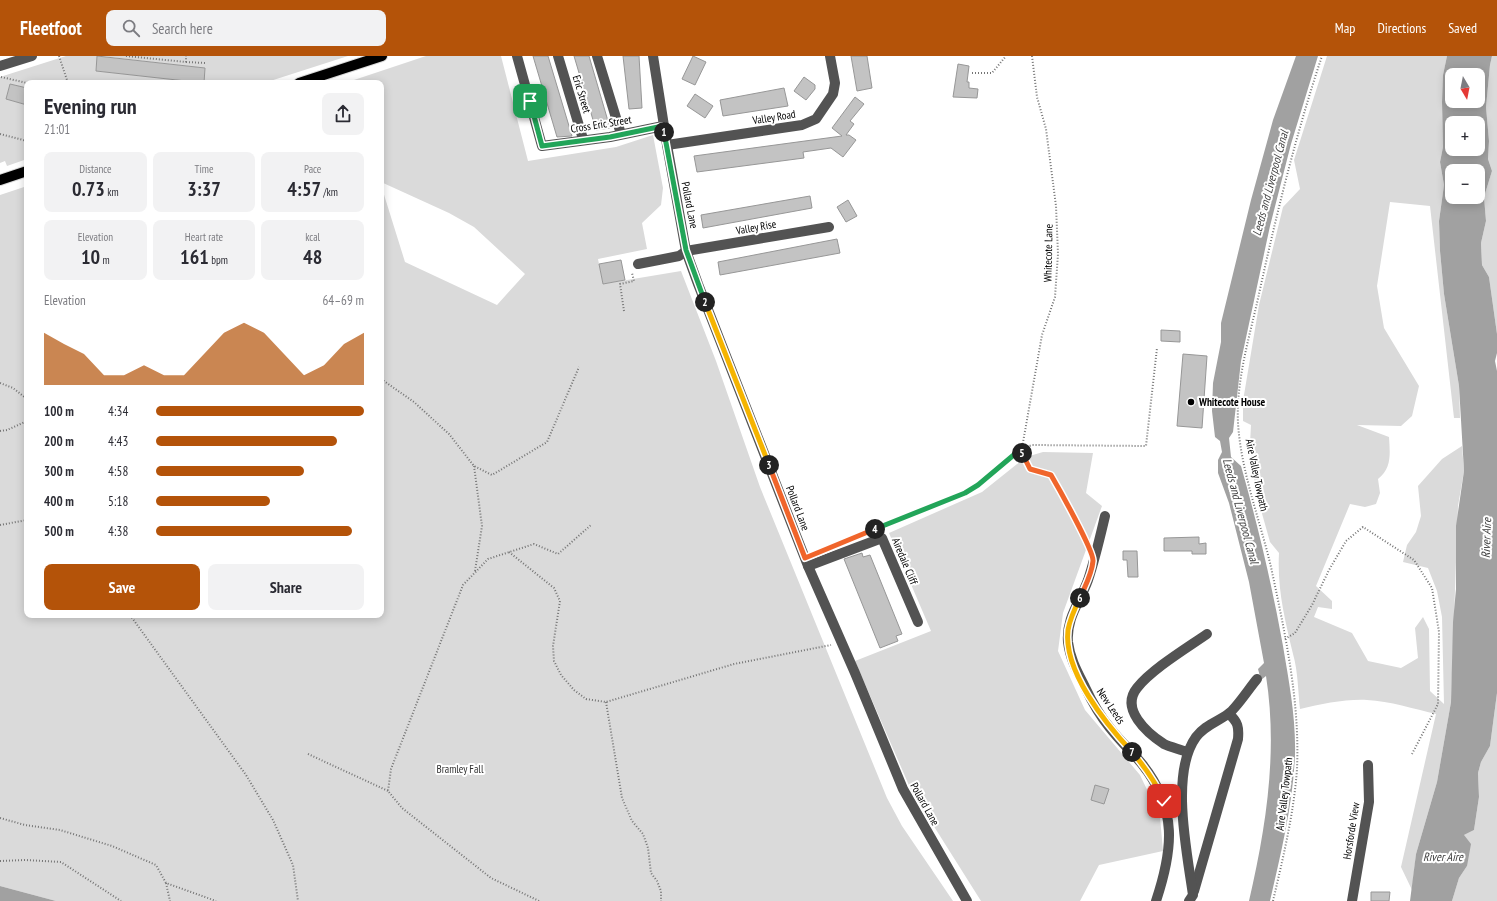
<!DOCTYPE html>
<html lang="en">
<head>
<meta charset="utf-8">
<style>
	body { margin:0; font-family:"PT Sans Narrow",sans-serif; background:#f2f2f3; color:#2b2b33; height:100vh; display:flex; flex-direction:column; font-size:15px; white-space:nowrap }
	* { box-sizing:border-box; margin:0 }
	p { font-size:13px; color:#7c7c81 }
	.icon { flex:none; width:22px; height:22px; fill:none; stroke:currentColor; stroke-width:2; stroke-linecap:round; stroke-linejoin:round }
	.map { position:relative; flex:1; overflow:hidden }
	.sheet { position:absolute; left:24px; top:24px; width:360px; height:538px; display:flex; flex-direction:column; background:#fff; border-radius:8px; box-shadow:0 2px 10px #0003 }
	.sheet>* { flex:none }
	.needle { width:26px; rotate:170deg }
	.fabs { position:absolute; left:1445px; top:12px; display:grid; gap:8px }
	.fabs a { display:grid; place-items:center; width:40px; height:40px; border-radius:8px; background:#fff; box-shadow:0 2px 10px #0003; font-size:20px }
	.pin { position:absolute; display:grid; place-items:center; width:34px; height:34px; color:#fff; margin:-17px; border-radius:8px; box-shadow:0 2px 6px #0006 }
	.km { position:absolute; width:20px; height:20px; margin:-10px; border-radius:50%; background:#222; color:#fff; font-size:11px; line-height:20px; text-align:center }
	.round { display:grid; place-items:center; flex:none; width:42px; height:42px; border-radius:8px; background:#f2f2f3 }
	.summary { display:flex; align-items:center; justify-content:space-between; height:68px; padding:0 20px }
	h1 { font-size:22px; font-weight:600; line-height:30px }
	.figures { display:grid; grid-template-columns:repeat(3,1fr); gap:6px; height:68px; padding:4px 20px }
	.figures div { display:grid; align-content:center; border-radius:8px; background:#f2f2f3; text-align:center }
	.figures b { font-size:20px; font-weight:600 }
	.figures small { font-size:11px; font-weight:400 }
	.figures p { font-size:11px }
	.chart { height:112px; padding:8px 20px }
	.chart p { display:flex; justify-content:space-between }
	.chart svg { width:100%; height:72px; margin-top:4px; fill:#b45309; opacity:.7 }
	.action { display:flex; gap:8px; margin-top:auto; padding:8px 20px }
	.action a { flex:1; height:46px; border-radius:8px; background:#b45309; color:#fff; font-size:16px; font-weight:600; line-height:46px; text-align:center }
	.action a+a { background:#f2f2f3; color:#2b2b33 }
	ul { padding:0 20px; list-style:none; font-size:13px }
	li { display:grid; grid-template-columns:64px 48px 1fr; align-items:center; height:30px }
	li i { height:10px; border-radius:5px; background:#b45309 }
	header { display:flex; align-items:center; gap:24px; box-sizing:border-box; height:56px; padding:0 20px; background:#b45309; color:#fff }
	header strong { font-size:19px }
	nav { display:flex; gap:22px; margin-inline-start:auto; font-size:14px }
	.search { width:280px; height:36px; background:#f2f2f3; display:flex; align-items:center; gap:10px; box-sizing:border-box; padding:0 14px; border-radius:8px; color:#7c7c81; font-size:15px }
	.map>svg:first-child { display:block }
	.green { fill:#dadada }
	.water { fill:#a1a1a1; fill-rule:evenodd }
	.building { fill:#c3c3c3; stroke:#979797 }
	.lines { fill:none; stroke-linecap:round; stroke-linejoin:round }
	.major-casing { stroke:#dbdbdb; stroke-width:12 }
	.path { stroke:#757575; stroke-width:2; stroke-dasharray:1 2; stroke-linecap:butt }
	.minor { stroke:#535353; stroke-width:10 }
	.major { stroke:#000; stroke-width:10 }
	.split-1-casing { stroke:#fff; stroke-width:8 }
	.split-2-casing { stroke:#fff; stroke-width:8 }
	.split-3-casing { stroke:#fff; stroke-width:8 }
	.split-4-casing { stroke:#fff; stroke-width:8 }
	.split-5-casing { stroke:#fff; stroke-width:8 }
	.split-6-casing { stroke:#fff; stroke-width:8 }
	.split-7-casing { stroke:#fff; stroke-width:8 }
	.split-8-casing { stroke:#fff; stroke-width:8 }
	.split-1 { stroke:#22a559; stroke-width:5 }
	.split-2 { stroke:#22a559; stroke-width:5 }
	.split-3 { stroke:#f5b400; stroke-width:5 }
	.split-4 { stroke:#f0652b; stroke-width:5 }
	.split-5 { stroke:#22a559; stroke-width:5 }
	.split-6 { stroke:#f0652b; stroke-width:5 }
	.split-7 { stroke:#f5b400; stroke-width:5 }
	.split-8 { stroke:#f5b400; stroke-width:5 }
	.poi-dot { fill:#000; stroke:#fff; stroke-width:1.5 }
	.labels { text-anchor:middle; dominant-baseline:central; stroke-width:4; stroke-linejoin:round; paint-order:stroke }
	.street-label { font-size:11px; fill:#000; stroke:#fff }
	.poi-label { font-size:11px; font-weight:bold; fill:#000; stroke:#fff; text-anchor:start }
	.park-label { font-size:11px; fill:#313131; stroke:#fff }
	.water-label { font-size:12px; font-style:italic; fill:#424242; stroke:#fff }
</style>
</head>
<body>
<header>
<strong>Fleetfoot</strong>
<div class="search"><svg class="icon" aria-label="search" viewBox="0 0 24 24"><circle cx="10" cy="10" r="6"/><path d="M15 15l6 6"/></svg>Search here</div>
<nav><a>Map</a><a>Directions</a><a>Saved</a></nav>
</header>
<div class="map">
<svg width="1497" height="845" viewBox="0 0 1497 845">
	<rect width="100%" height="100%" fill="#fff"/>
	<g class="green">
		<polygon points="66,0 97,0 96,15 204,27 205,12 101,0 348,0 264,27 27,27 27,32 10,28 6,43 27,49 27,103 7,110 5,105 0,107 0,21"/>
		<polygon points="426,0 501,0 528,105 616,91 653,79 663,132 661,149 642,167 647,193 598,203 603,228 681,215 716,305 760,431 887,742 902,770 953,845 56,845 0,830 0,139 27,130 27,559 381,559 381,129 405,206 497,249 525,218 474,171 449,157 381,126 381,27 345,27"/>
		<path d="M1327,0H1447L1443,19L1442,46L1443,91L1440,106L1444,129L1439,165L1440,195L1444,238L1459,330L1460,362H1454L1430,150L1390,146L1377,230L1384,272L1419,330L1412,360L1401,370L1357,369L1389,381C1390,398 1392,412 1378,423L1380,437L1376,448L1365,451L1350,448L1316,530L1332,545V553L1318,551L1314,561L1352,577L1368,605L1401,612L1418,602L1415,572L1423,561L1429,573L1430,635L1444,648L1442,561L1437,535L1428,512L1403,506L1407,489L1416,476L1421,460L1418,430L1442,403L1462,390L1464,415L1458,450L1451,646L1437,726L1416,798L1412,834L1401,811L1436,658C1414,653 1390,645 1367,644C1345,643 1322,648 1300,653C1298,635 1298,615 1293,598C1285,564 1277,533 1279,497L1270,486L1261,454L1252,414L1250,388L1251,369L1243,365V345L1259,249L1283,151L1300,133L1294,104Z"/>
		<polygon points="1492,0 1497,0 1497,278 1489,221 1482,209 1481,187 1486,165 1484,141 1492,115 1488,103 1489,85 1486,51 1490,9"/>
		<polygon points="1043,396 1093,397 1086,437 1102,450 1063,557 1058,595 1085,654 1140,719 1160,761 1163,795 1099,809 1080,845 981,845 911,734 855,605 931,575 889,477 982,436 1026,401"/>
		<polygon points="1497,637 1497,845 1452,845 1459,822 1467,810 1464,779 1474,774 1479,741 1478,717 1481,706 1490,690"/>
	</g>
	<g class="water">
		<path d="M1296,0H1318L1291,88L1270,170L1241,305L1233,376L1229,382L1231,401L1241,410C1258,470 1272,529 1283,590C1289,626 1296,662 1295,699C1293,748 1281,797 1270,845H1249C1266,771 1278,696 1266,620L1261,624L1258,613L1264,607L1249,526L1229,447L1218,417V404L1222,396L1220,385L1215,381L1212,355L1213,327L1221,286V267L1251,144L1273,64Z"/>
		<path d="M1447,0H1492L1490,9L1486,51L1489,85L1488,103L1492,115L1484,141L1486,165L1481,187L1482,209L1489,221L1497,278V297L1495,305L1497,315V637L1490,690L1481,706L1478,717L1479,741L1474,774L1464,779L1471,788L1467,810L1459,822L1452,845H1410L1416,798L1437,726L1451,646L1453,566L1456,533V470L1464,415L1459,330L1444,238L1440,195L1439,165L1444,129L1440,106L1443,91L1442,46L1443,19ZM1452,19H1478V45H1452ZM1452,67H1478V93H1452ZM1452,115H1478V141H1452Z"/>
		<polygon points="0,830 56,845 0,845"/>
	</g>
	<g class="building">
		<polygon points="97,0 205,12 204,27 96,15"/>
		<polygon points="533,0 548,0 572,80 557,81"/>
		<polygon points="574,0 589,0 610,72 596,74"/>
		<polygon points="623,0 639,0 642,52 629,53"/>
		<polygon points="693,0 706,6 695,29 682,23"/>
		<polygon points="851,0 867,0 872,32 857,35"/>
		<polygon points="958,8 969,10 967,26 969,26 969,32 978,33 977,42 953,41"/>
		<polygon points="804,21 815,29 815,33 806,44 794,35"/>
		<polygon points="10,28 27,32 27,49 6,43"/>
		<polygon points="784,32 788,50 723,60 720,44"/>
		<polygon points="695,38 713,50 705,62 687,50"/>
		<polygon points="855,41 864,48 850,65 854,68 846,79 849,79 856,84 843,101 831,92 803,96 804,102 697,116 694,100 842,80 832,72"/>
		<polygon points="810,140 812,152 703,172 701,159"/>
		<polygon points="848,144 857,160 846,166 837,151"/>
		<polygon points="837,183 840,197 720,219 718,206"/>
		<polygon points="621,204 625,224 603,228 599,208"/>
		<polygon points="1161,274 1180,275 1180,286 1161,285"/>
		<polygon points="1183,298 1207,300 1202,372 1177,370"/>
		<polygon points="1199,481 1199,488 1206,487 1206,498 1192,498 1192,495 1164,495 1164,482"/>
		<polygon points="1123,495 1137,495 1138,521 1128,521 1127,504 1123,504"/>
		<polygon points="862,497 863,501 870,499 902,578 896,580 898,585 880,592 844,503"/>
		<polygon points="1095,729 1109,733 1104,748 1091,744"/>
		<polygon points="1371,836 1390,836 1389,845 1371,845"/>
	</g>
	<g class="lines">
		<defs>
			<g id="major">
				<polyline points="299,27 382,0"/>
				<polyline points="0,124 27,115"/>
			</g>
		</defs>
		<use href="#major" class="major-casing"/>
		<g class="path">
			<polyline points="59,0 68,27"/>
			<polyline points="126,0 186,6 186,0"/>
			<polyline points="1032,0 1037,41 1046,73 1056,150 1058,198 1055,241 1042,279 1022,392 1023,400 1030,413 1051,419 1068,447 1087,488"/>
			<polyline points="186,6 205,7"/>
			<polyline points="972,17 992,17 1006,0"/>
			<polyline points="1,21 27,27"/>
			<polyline points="0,78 27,85"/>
			<polyline points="624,255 620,228 634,225 632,217"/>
			<polyline points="381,323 414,346 449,378 474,410 492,419 547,386 579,311"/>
			<polyline points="0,327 13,332 27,343"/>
			<polyline points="0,375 7,374 27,365"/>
			<polyline points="474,410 482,470 475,515"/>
			<polyline points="0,469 27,464"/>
			<path d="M881,471L965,437C988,422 1006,398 1032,389L1146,390L1157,292"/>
			<polyline points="509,496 554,532 560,545 553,590 554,605 561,619 574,634 586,643 606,646 734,608 831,589"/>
			<polyline points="130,559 246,719 273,764 293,809 298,845"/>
			<polyline points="1285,583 1295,577 1312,549 1329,514 1346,485 1363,471 1414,504 1432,532 1439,576 1438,648 1412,698"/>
			<polyline points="606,646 622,742 632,765 643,778 648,792 651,817 657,825 661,835 661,845"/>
			<polyline points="308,698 388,735"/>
			<polyline points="0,762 25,769 60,774 112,790 156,809 166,827 216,845"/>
			<polyline points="0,805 25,804 61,806 121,845"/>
			<polyline points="166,827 170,845"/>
			<polyline points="539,845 491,822 402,752 388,735 391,713 463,529 488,503 534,488 558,498 591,469"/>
			<path d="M1273,845C1283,802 1294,757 1297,713C1300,645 1285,577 1271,511C1260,464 1241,416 1238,367C1236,327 1248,286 1257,247C1275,164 1295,81 1322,0"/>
		</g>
		<g class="minor">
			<polyline points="517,0 542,90 610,81 663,70"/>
			<polyline points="558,0 583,83"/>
			<polyline points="597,0 621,78"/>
			<polyline points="653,0 667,89 686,195 698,228 808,510 855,617 903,733 967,845"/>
			<polyline points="0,10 32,0"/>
			<polyline points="667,89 802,69 816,63 833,38 835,27 830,0"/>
			<polyline points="638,208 679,200 686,195 829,171"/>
			<path d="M1105,460C1100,481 1095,503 1088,524C1080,546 1066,562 1068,586C1070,603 1078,617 1085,631C1092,646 1100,660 1110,672C1120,685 1132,696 1142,708C1178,753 1173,794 1156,845"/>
			<polyline points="808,510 882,482 918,566"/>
			<path d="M1187,696C1179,693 1170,691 1164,688C1147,677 1120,653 1137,632C1152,613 1187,592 1207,578"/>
			<path d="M1194,835L1238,683C1239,671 1238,666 1229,658"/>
			<path d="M1189,845L1193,839C1187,796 1170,717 1196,681C1205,669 1217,666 1228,658C1236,653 1250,631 1257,623"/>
			<polyline points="1352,845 1369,746 1368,709"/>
		</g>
		<use href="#major" class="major"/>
	</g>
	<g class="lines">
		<defs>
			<polyline id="split-1" points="530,45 542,90 610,81 663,70 664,76"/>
			<polyline id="split-2" points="664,76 686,194 705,246"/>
			<polyline id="split-3" points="705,246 769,409"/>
			<polyline id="split-4" points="769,409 805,502 875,473"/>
			<polyline id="split-5" points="875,473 965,437 978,429 1022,392 1022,397"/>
			<path id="split-6" d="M1022,397L1030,413L1051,419C1058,431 1094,495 1093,505C1092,518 1085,530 1080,542"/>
			<path id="split-7" d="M1080,542C1075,552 1070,562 1068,574C1063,615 1106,668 1132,696"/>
			<path id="split-8" d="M1132,696C1145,711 1156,727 1164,745"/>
		</defs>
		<use href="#split-1" class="split-1-casing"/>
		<use href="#split-2" class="split-2-casing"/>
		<use href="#split-3" class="split-3-casing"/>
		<use href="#split-4" class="split-4-casing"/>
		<use href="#split-5" class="split-5-casing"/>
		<use href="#split-6" class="split-6-casing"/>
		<use href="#split-7" class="split-7-casing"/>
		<use href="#split-8" class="split-8-casing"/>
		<use href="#split-1" class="split-1"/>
		<use href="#split-2" class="split-2"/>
		<use href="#split-3" class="split-3"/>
		<use href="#split-4" class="split-4"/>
		<use href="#split-5" class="split-5"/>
		<use href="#split-6" class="split-6"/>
		<use href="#split-7" class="split-7"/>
		<use href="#split-8" class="split-8"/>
	</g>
	<circle class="poi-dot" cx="1191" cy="346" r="4"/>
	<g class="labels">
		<g class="street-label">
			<text transform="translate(582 38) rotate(73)">Eric Street</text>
			<text transform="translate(774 61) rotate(-9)">Valley Road</text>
			<text transform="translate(601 68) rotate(-9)">Cross Eric Street</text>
			<text transform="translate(690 149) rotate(79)">Pollard Lane</text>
			<text transform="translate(756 171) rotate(-10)">Valley Rise</text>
			<text transform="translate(1048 197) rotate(-89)">Whitecote Lane</text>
			<text transform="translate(1257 419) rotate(78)">Aire Valley Towpath</text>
			<text transform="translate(798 452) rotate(69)">Pollard Lane</text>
			<text transform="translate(905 505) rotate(67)">Airedale Cliff</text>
			<text transform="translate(1111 650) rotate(56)">New Leeds</text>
			<text transform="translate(1284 738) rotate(-83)">Aire Valley Towpath</text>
			<text transform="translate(925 748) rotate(61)">Pollard Lane</text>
			<text transform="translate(1351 775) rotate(-81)">Horsforde View</text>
		</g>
		<g class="poi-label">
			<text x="1199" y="346">Whitecote House</text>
		</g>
		<g class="park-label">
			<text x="460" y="713">Bramley Fall</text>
		</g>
		<g class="water-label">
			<text transform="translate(1270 127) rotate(-75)">Leeds and Liverpool Canal</text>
			<text transform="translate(1241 455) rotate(75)">Leeds and Liverpool Canal</text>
			<text transform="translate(1486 482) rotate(-88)">River Aire</text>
			<text x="1443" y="800">River Aire</text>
		</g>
	</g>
</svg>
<div class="fabs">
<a><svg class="needle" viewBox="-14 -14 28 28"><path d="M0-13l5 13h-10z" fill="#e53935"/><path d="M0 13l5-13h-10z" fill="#7c7c81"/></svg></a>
<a>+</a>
<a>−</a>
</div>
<div class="pin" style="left:530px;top:45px;background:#1e9e55"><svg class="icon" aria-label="arrive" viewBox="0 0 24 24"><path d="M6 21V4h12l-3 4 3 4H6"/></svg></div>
<div class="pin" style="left:1164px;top:745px;background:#d93025"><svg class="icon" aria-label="check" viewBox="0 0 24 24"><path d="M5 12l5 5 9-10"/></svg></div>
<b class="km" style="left:664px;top:76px">1</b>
<b class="km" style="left:705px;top:246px">2</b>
<b class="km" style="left:769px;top:409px">3</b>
<b class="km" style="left:875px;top:473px">4</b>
<b class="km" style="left:1022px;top:397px">5</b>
<b class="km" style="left:1080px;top:542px">6</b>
<b class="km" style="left:1132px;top:696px">7</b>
<section class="sheet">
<div class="summary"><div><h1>Evening run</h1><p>21:01</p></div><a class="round"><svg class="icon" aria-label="share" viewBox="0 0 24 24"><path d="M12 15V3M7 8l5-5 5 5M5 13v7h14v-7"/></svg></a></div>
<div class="figures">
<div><p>Distance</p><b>0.73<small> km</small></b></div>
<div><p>Time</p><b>3:37</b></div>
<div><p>Pace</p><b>4:57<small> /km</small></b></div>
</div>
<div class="figures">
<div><p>Elevation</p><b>10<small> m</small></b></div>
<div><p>Heart rate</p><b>161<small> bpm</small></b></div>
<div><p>kcal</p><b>48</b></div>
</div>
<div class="chart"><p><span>Elevation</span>64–69 m</p>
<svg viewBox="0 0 160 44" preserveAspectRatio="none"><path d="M0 44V12L10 19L20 25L30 38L40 38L50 32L60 38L70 38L80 25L90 12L100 6L110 12L120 25L130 38L140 32L150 19L160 12V44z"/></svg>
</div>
<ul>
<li><b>100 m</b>4:34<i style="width:100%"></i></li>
<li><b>200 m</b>4:43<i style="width:87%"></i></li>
<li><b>300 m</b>4:58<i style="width:71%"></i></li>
<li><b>400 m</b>5:18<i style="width:55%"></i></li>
<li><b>500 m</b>4:38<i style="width:94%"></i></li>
</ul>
<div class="action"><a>Save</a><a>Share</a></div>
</section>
</div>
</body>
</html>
